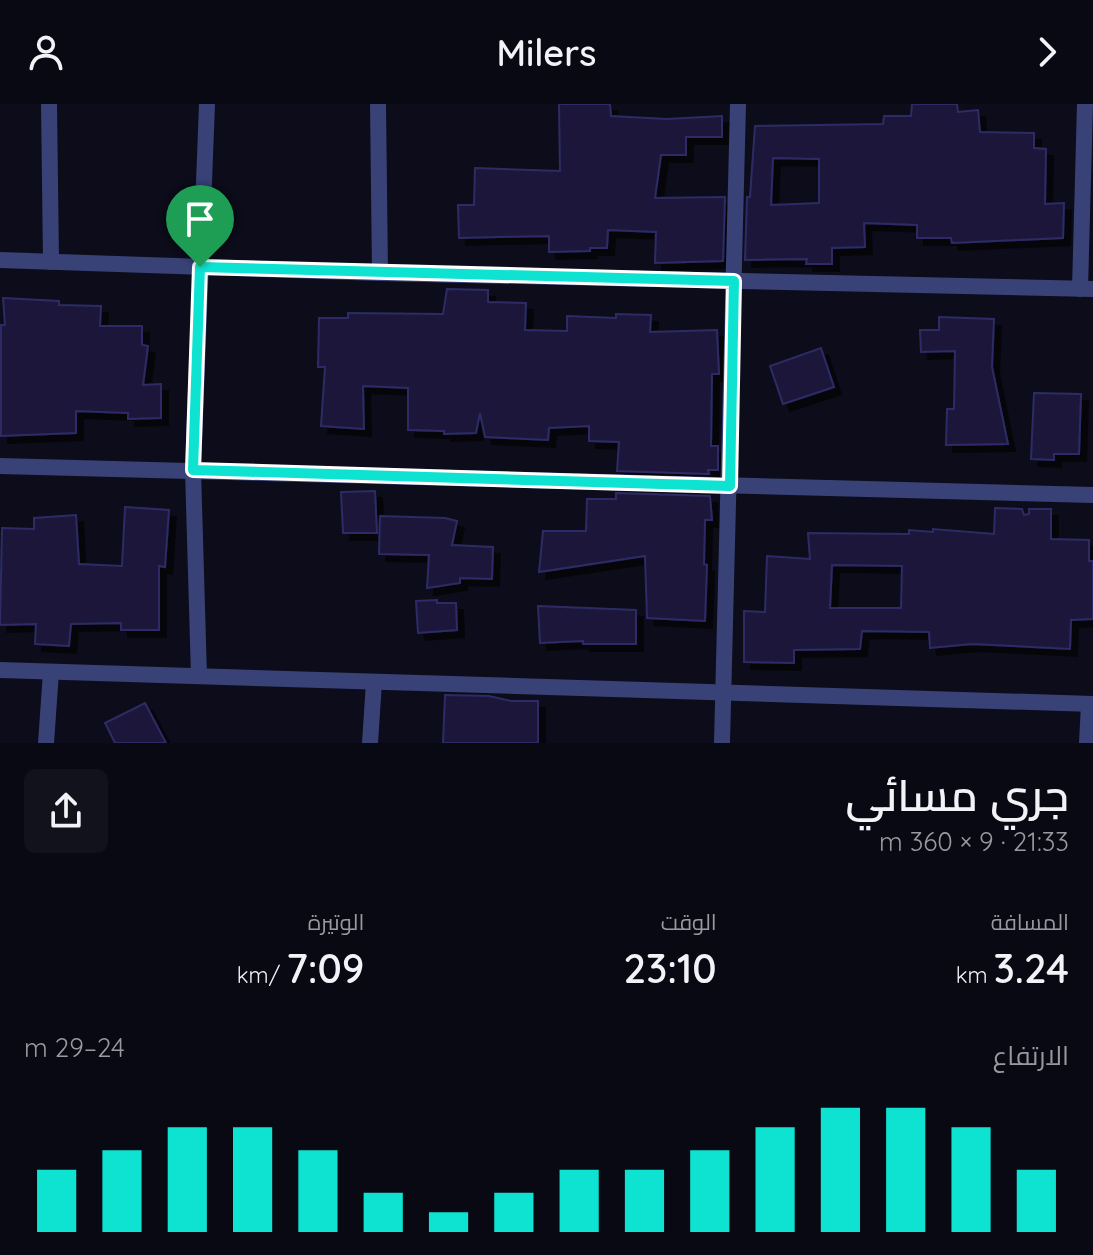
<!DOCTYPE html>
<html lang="ar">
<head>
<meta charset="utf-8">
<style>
	body { margin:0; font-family:Quicksand,Cairo,sans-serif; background:#12121d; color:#f1f3f6; direction:rtl; height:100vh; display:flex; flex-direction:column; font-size:30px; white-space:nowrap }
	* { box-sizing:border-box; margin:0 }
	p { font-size:26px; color:#999aa0 }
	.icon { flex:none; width:44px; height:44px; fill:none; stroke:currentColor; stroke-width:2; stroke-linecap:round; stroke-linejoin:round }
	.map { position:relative; height:639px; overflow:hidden; direction:ltr }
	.details { display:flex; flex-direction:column; background:#090914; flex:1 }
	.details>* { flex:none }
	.pin { position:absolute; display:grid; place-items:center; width:68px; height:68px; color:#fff; margin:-82px -34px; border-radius:50% 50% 50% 0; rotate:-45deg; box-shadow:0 0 8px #0007 }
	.pin .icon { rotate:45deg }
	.round { display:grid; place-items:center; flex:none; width:84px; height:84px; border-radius:12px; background:#12121d }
	.summary { display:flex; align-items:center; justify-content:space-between; height:136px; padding:0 24px }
	h1 { font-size:44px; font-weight:600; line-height:60px }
	.stats { display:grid; grid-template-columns:repeat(3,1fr); gap:12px; height:136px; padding:8px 24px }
	.stats div { display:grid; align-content:center }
	.stats b { font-size:40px; font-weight:600 }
	.stats small { font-size:22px; font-weight:400 }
	.stats p { font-size:22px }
	.chart { height:224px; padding:16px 24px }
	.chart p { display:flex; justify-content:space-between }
	.chart svg { width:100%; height:144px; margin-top:8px; stroke:#0ee3d2; stroke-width:6 }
	header { display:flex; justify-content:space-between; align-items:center; height:104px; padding:0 24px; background:#090914; font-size:36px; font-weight:600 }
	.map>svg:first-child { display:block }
	.building { fill:#1a193a; stroke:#2d2c65; stroke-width:2; fill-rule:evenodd; filter:url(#shadow) }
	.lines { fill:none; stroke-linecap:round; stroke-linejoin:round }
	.minor { stroke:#394277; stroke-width:16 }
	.route-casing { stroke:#fff; stroke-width:16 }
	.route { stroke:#0ee3d2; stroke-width:10 }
</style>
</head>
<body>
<header><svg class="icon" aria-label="forward" viewBox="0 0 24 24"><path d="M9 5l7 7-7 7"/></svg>Milers<svg class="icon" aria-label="person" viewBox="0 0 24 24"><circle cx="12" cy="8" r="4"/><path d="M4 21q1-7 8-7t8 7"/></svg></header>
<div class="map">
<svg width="1093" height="639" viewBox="0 0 1093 639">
	<defs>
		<filter id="shadow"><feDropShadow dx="7" dy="7" stdDeviation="0" flood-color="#0009"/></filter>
	</defs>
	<rect width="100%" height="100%" fill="#0c0c1a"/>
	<g class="building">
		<polygon points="559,0 610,0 611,12 667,15 722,12 722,33 686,33 686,51 661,51 655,94 725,93 723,157 655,159 656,128 608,126 607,144 590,144 590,147 549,148 549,132 459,134 458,101 474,101 475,64 560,67"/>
		<path d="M912,0H957L958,8L978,6L980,28L1034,29V44L1046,45L1045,100L1064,99L1063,134L952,139L951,134H917V121L864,119L865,143L832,144V160H806L807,155L745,156L747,93H750L755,22L883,20L884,12H911ZM773,54L819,55V99L771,101Z"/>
		<polygon points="447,185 488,186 488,198 526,199 525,226 567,227 567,212 616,214 616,210 651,211 650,228 717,226 719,270 712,270 711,342 718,342 718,366 708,366 709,370 617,367 619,338 589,337 589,322 549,324 548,336 485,333 480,309 476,329 444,330 444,327 408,326 408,284 363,282 364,325 321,322 325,263 318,263 319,214 348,214 348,209 443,210"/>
		<polygon points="3,194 59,197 59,201 101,202 100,222 142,222 142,241 148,242 143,281 161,280 161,314 128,315 128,309 76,307 76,329 1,332 1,221 5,221"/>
		<polygon points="939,213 994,215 992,263 1008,340 946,341 947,305 954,305 955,247 921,248 920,226 939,226"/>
		<polygon points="821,244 834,283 783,300 770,262"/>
		<polygon points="1034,289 1081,290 1079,350 1054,350 1054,356 1031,355"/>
		<polygon points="375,387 377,429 343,429 341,388"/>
		<polygon points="616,389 710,392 712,416 705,416 704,460 707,461 705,517 647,514 645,452 539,468 543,427 586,427 587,395 616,395"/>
		<polygon points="125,403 169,406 165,463 159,462 159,526 121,526 121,519 71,520 69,542 35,540 36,520 0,521 2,424 34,425 34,414 76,411 79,460 122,462"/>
		<path d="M995,404L1022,405L1024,411L1029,410V405H1051V435L1089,436V457H1093V515L1071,516L1070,545L972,540L930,544L929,528L862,527L860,545L794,546V559L744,558V507L765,508L767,452L810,455L808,429L909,430V426L933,428V425L994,430ZM832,461L902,462L901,504H830Z"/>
		<polygon points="380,412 445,414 457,417 452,441 493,443 492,475 460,474 460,479 427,484 429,451 379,450"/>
		<polygon points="437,496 437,499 456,499 457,526 418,529 416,497"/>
		<polygon points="538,502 636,506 636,540 583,540 583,537 540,539"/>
		<polygon points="445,591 489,592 511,597 538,597 538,639 443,639"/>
		<polygon points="145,599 166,639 115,639 105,619"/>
	</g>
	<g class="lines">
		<g class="minor">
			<polyline points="49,0 51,158"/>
			<polyline points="378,0 380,169"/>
			<polyline points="0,156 380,169 1093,185"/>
			<polyline points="1080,185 1085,0"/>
			<polyline points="0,362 1093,391"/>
			<polyline points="0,566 1093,600"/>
			<polyline points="199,572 193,366 207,0"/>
			<polyline points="46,639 51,568"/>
			<polyline points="370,639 374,578"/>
			<polyline points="722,639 738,0"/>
			<polyline points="1087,639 1089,600"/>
		</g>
	</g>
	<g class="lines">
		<defs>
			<polygon id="route" points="200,163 734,177 730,382 193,366"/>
		</defs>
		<use href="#route" class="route-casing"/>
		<use href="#route" class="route"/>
	</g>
</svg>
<div class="pin" style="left:200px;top:163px;background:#1e9e55"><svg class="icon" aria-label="arrive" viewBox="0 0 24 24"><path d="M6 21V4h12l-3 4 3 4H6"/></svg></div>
</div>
<section class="details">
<div class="summary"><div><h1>جري مسائي</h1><p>21:33 · 9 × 360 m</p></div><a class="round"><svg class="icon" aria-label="share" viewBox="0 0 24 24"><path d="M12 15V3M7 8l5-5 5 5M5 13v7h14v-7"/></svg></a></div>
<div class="stats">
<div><p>المسافة</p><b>3.24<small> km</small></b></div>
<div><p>الوقت</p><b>23:10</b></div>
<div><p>الوتيرة</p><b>7:09<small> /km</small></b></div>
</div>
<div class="chart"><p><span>الارتفاع</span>24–29 m</p>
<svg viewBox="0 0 160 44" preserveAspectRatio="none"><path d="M5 44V25M15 44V19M25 44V12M35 44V12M45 44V19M55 44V32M65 44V38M75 44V32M85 44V25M95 44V25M105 44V19M115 44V12M125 44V6M135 44V6M145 44V12M155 44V25"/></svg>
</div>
</section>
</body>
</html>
